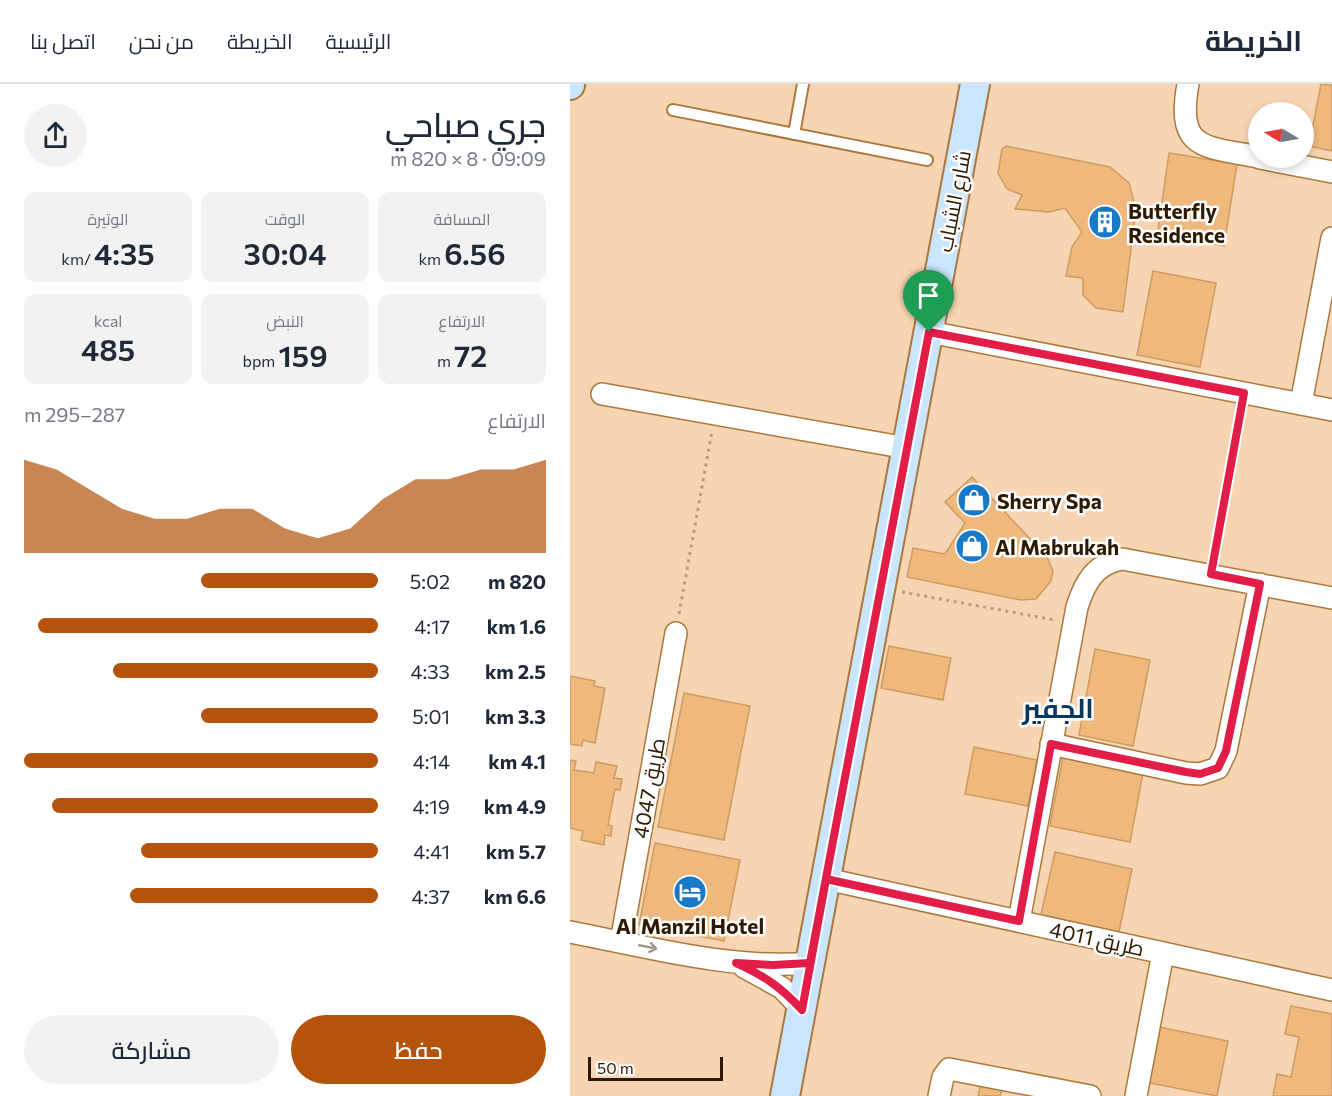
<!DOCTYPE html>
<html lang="ar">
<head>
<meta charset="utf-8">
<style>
	body { margin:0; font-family:Commissioner,Cairo,sans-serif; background:#f2f2f3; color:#1f2937; direction:rtl; height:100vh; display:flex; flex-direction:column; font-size:22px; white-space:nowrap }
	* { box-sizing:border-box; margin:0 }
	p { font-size:20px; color:#747a83 }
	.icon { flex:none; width:33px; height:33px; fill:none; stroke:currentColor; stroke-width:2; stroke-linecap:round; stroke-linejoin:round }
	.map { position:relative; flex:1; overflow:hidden; direction:ltr }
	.drawer { display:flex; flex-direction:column; background:#fff; width:570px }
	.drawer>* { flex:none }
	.needle { width:39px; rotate:280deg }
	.buttons { position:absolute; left:678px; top:18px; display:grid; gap:12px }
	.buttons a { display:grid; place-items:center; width:66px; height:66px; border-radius:50%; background:#fff; box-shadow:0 3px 9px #0003; font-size:30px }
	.scale { position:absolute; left:18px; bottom:15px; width:135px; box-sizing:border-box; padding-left:6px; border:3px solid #2e1901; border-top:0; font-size:16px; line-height:21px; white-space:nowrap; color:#2e1901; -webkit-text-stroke:4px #fdfdfd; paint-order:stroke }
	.pin { position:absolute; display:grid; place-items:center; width:51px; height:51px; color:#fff; margin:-62px -26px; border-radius:50% 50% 50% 0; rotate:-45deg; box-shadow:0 0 6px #0007 }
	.pin .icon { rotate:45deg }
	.round { display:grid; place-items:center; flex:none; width:63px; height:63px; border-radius:32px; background:#f2f2f3 }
	.summary { display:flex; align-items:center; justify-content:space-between; height:102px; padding:0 24px }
	h1 { font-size:33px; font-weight:600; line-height:45px }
	.metrics { display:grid; grid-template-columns:repeat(3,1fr); gap:9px; height:102px; padding:6px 24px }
	.metrics div { display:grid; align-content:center; border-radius:12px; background:#f2f2f3; text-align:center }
	.metrics b { font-size:30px; font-weight:600 }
	.metrics small { font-size:16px; font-weight:400 }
	.metrics p { font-size:16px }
	.chart { height:168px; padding:12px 24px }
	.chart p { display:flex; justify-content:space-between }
	.chart svg { width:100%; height:108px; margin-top:6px; fill:#b45309; opacity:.7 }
	.button { display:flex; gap:12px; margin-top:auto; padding:12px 24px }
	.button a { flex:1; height:69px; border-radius:36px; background:#b45309; color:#fff; font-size:24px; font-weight:600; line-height:69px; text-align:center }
	.button a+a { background:#f2f2f3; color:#1f2937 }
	ul { padding:0 24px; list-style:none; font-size:20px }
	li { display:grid; grid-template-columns:96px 72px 1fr; align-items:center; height:45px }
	li i { height:15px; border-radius:8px; background:#b45309 }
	header { display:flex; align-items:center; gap:36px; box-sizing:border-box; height:84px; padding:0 30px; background:#fff; border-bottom:2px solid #e0e1e3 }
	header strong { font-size:28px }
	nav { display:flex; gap:33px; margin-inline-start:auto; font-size:21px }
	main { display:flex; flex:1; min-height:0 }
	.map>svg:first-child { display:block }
	.building { fill:#efb97d; stroke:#d09b60; stroke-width:1.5 }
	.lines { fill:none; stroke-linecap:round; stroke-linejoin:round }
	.lane-casing { stroke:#ab793d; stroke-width:14 }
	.street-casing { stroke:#ab793d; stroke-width:24 }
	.secondary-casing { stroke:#ab793d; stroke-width:32 }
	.path { stroke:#bb9d7d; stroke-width:3; stroke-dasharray:3 4.5; stroke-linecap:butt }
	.lane { stroke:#fff; stroke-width:10 }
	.street { stroke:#fff; stroke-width:21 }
	.secondary { stroke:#cae5fe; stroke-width:28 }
	.oneway { stroke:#a1988d }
	.route-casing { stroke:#fff; stroke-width:12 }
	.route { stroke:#e11d48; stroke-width:8 }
	.labels { text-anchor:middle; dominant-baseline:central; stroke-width:5; stroke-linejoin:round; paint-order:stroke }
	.street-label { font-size:21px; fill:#2e1901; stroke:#fdfdfd }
	.poi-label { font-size:21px; font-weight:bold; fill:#2e1901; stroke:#fdfdfd; text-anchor:start }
	.district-label { font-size:27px; font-weight:bold; fill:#0a375c; stroke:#fdfdfd }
</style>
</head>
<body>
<header>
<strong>الخريطة</strong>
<nav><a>الرئيسية</a><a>الخريطة</a><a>من نحن</a><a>اتصل بنا</a></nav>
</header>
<main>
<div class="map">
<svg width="762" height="1012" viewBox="0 0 762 1012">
	<rect width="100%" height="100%" fill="#f7d5b2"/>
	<g class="building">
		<polygon points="751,0 762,1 762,67 739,62"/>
		<polygon points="436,62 540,83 559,99 566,126 553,228 526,224 513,211 513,194 496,192 502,163 512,148 495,124 479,128 445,125 452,111 437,105 428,89 432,65"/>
		<polygon points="599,69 667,80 654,162 587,152"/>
		<polygon points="583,187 646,199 630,283 567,271"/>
		<polygon points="402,393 477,473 483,487 481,497 466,515 451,516 337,493 343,464 375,470 395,439 375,418"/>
		<polygon points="319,562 381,574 373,616 311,604"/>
		<polygon points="525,565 580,576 563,662 509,651"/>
		<polygon points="0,592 25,597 24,602 35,604 25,659 13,656 12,662 0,660"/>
		<polygon points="114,609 180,622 154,756 88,743"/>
		<polygon points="404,663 467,676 458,722 395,710"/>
		<polygon points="493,673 573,689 560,758 480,742"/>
		<polygon points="0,676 6,677 4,686 24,689 26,678 47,682 44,694 52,695 50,706 45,705 38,741 42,742 41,752 35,751 34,761 11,756 13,747 0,744"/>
		<polygon points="85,759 170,776 154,857 69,841"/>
		<polygon points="485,768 562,785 549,848 471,831"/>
		<polygon points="721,922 762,930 762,1012 703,1012 707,990 721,993 729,953 715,950"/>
		<polygon points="589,943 658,957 647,1012 579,999"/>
		<polygon points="410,1002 432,1006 430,1012 408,1012"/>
	</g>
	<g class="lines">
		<defs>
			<g id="lane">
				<polyline points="103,26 357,76"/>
				<polyline points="224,50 233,0"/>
			</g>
			<g id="street">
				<path d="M618,0C606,67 634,62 688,73"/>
				<polyline points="690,74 762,88"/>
				<polyline points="359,248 762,326"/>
				<polyline points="32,310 337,364"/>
				<polyline points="731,320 762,154"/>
				<polyline points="481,660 616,689 630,690 648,684 656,667 690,500"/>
				<polyline points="256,795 762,906"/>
				<path d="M449,837L507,523C515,498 525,480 552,475L762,514"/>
				<path d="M0,848C79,863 160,886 240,879"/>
				<polyline points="51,858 106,549"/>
				<polyline points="174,883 212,904 232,925"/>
				<polyline points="369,1012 373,993 379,985 520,1012"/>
				<polyline points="566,1012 593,869"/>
			</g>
			<g id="secondary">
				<polyline points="0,1 0,0"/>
				<polyline points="215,1012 405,0"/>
			</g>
		</defs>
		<use href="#lane" class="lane-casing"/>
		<use href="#street" class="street-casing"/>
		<use href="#secondary" class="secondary-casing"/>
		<g class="path">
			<polyline points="644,474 670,327"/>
			<polyline points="332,508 485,536"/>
			<polyline points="109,530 142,347"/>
		</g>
		<use href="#lane" class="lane"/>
		<use href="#street" class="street"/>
		<use href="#secondary" class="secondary"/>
	</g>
	<defs><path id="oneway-shaft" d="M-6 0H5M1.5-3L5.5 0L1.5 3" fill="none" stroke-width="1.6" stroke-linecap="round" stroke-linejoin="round" transform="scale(1.5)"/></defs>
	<use class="oneway" href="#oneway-shaft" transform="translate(78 863) rotate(11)"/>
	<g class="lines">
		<defs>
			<path id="route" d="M359,248C320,458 280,668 240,879L203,881L166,879C193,891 211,903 232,926L256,795L449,837L481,660L616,688L630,690L648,684L656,667L690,500L641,490L674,309L359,248"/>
		</defs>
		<use href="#route" class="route-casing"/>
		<use href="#route" class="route"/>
	</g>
	<defs>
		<symbol id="building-disc" viewBox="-11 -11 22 22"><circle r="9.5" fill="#187ac6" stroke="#fdfdfd"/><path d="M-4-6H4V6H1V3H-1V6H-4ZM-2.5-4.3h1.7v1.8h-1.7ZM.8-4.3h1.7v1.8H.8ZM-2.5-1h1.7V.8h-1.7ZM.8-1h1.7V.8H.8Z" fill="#fff"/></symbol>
		<symbol id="shop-disc" viewBox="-11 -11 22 22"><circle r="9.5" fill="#187ac6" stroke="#fdfdfd"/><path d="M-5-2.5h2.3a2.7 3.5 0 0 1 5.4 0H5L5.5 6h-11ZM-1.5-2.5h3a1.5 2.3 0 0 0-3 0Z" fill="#fff"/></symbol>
		<symbol id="hotel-disc" viewBox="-11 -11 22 22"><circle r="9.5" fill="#187ac6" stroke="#fdfdfd"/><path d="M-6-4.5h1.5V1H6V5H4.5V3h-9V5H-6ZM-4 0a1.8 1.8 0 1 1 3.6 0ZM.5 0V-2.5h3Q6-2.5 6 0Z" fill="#fff"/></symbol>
	</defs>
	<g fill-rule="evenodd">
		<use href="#building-disc" x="516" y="119" width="38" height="38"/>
		<use href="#shop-disc" x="385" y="397" width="38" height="38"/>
		<use href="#shop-disc" x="383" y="443" width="38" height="38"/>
		<use href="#hotel-disc" x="101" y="789" width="38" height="38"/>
	</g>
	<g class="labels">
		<g class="street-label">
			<text transform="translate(383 117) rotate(-79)">شارع الشباب</text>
			<text transform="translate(78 704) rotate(-80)">طريق 4047</text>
			<text transform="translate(527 854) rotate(12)">طريق 4011</text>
		</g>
		<g class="poi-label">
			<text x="558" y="126">Butterfly<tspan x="558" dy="24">Residence</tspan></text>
			<text x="427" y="416">Sherry Spa</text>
			<text x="425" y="462">Al Mabrukah</text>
			<text x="120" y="841" text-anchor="middle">Al Manzil Hotel</text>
		</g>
		<g class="district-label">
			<text x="488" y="623">الجفير</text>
		</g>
	</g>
</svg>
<div class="buttons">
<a><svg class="needle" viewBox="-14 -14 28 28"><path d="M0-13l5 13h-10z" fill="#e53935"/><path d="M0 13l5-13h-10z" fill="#747a83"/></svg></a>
</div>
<div class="scale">50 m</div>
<div class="pin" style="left:359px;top:248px;background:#1e9e55"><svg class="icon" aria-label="arrive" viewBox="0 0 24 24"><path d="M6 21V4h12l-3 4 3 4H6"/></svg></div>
</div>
<section class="drawer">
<div class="summary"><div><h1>جري صباحي</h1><p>09:09 · 8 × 820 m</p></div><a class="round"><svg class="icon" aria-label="share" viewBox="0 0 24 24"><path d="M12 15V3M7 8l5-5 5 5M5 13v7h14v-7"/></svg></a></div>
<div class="metrics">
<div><p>المسافة</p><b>6.56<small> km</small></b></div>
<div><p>الوقت</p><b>30:04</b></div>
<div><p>الوتيرة</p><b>4:35<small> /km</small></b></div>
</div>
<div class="metrics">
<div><p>الارتفاع</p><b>72<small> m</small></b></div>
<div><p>النبض</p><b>159<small> bpm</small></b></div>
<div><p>kcal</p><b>485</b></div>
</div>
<div class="chart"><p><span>الارتفاع</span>287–295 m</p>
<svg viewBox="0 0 160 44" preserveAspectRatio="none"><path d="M0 44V6L10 10L20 18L30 26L40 30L50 30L60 26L70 26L80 34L90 38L100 34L110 22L120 14L130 14L140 10L150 10L160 6V44z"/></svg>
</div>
<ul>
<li><b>820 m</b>5:02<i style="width:50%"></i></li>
<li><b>1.6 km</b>4:17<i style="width:96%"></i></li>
<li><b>2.5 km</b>4:33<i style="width:75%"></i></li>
<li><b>3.3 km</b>5:01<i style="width:50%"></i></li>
<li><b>4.1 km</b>4:14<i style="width:100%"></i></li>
<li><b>4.9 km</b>4:19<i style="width:92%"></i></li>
<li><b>5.7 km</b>4:41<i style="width:67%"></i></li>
<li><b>6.6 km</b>4:37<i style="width:70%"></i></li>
</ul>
<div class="button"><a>حفظ</a><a>مشاركة</a></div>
</section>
</main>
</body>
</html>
